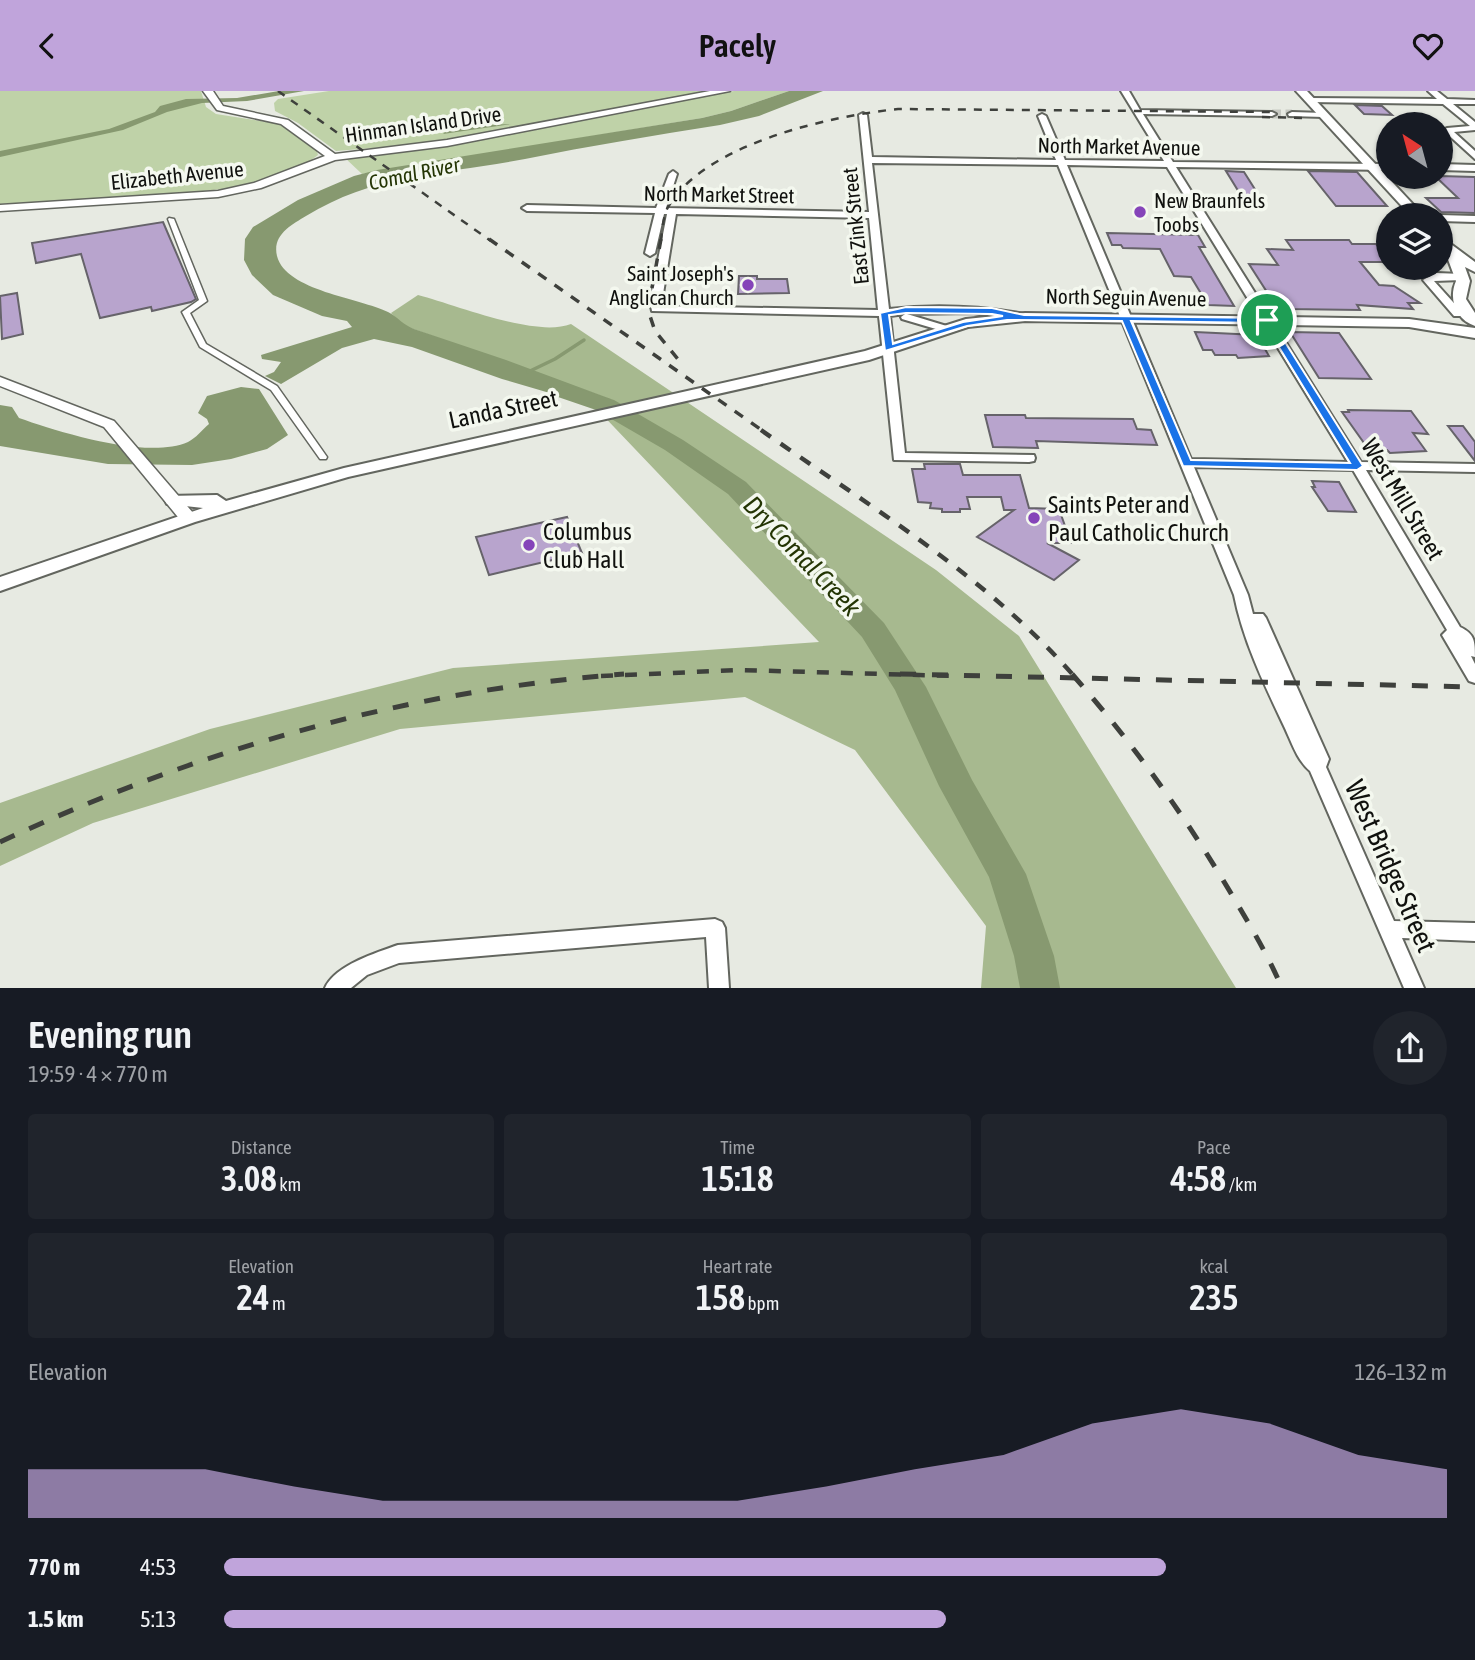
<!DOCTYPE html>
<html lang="en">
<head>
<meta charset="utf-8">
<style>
	body { margin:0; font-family:"Asap Condensed",sans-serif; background:#20242c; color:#f1f3f6; height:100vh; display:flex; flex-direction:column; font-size:26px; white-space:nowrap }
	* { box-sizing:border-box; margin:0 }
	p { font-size:23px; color:#9ea1a6 }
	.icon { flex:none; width:38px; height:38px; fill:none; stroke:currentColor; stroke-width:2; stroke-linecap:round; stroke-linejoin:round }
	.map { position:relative; height:897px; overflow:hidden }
	.panel { display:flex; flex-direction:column; background:#171b24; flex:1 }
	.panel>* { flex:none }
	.needle { width:46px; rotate:324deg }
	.fabs { position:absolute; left:1376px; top:21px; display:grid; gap:14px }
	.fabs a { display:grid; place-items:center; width:77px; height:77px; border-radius:50%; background:#171b24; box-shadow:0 2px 5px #0004; font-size:35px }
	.pin { position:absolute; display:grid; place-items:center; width:60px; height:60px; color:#fff; margin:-30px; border:4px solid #fff; border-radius:50%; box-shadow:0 2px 7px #0007 }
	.round { display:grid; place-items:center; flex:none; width:74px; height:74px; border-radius:37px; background:#20242c }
	.overview { display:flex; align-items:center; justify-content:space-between; height:119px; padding:0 28px }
	h1 { font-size:38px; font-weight:600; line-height:52px }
	.figures { display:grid; grid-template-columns:repeat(3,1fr); gap:10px; height:119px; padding:7px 28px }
	.figures div { display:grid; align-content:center; border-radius:7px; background:#20242c; text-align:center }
	.figures b { font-size:35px; font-weight:600 }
	.figures small { font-size:19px; font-weight:400 }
	.figures p { font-size:19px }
	.chart { height:196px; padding:14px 28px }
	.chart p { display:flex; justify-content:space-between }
	.chart svg { width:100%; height:126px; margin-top:7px; fill:#c0a4db; opacity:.7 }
	ul { padding:0 28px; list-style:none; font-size:23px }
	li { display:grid; grid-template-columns:112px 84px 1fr; align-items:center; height:52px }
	li i { height:18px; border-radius:9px; background:#c0a4db }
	header { display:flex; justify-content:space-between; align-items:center; height:91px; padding:0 28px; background:#c0a4db; color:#111; font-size:32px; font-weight:600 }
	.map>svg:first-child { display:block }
	.green { fill:#bfd2a8 }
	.forest { fill:#a7b98f }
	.water { fill:#879970 }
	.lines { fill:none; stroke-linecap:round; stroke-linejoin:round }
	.stream { stroke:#879970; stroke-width:3.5 }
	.river { fill:#879970; fill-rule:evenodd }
	.building { fill:#b8a4cd; stroke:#66636a; stroke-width:2 }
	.minor-tunnel { stroke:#c7c9c2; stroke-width:9; stroke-dasharray:9 4.5; stroke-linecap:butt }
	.pedestrian-casing { stroke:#63665f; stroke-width:3 }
	.minor-casing { stroke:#63665f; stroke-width:4 }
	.tertiary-casing { stroke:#63665f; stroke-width:3 }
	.secondary-casing { stroke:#63665f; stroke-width:4 }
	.pedestrian { fill:#fff; fill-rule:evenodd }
	.minor { fill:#fff; fill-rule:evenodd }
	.tertiary { fill:#fff; fill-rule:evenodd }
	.secondary { fill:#fff; fill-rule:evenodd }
	.rail-far3 { stroke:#3e403c; stroke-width:2.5; stroke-dasharray:8 8; stroke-linecap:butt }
	.rail-far2 { stroke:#3e403c; stroke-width:3.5; stroke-dasharray:10 10; stroke-linecap:butt }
	.rail-far1 { stroke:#3e403c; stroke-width:4.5; stroke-dasharray:12 12; stroke-linecap:butt }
	.rail { stroke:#3e403c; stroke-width:5; stroke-dasharray:16 16; stroke-linecap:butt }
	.route { fill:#1a73e8; stroke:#fff; stroke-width:2; fill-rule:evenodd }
	.poi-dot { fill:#8544b9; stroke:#f4f8ef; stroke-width:2.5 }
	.labels { text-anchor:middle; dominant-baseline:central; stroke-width:7; stroke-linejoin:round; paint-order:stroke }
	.far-street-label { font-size:21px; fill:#10110e; stroke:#f4f8ef }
	.far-water-label { font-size:21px; font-style:italic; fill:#243504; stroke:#f4f8ef }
	.far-poi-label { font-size:21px; fill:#10110e; stroke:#f4f8ef; text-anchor:start }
	.street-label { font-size:24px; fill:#10110e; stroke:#f4f8ef }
	.poi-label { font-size:24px; fill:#10110e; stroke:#f4f8ef; text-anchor:start }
	.water-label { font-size:26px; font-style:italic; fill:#243504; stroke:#f4f8ef }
	.near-street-label { font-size:28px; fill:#10110e; stroke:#f4f8ef }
</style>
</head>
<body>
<header><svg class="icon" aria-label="back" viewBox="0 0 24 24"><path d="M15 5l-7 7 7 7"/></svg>Pacely<svg class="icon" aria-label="heart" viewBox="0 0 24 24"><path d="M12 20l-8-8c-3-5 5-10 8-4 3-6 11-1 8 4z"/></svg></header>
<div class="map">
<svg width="1475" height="897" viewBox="0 0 1475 897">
	<rect width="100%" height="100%" fill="#e7eae2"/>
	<g class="green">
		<path d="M0,0H201L206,16L216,23L279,33L316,57L318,64C273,101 180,102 124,106C83,108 41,111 0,113Z"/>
		<polygon points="329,0 716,0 447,51 336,60 298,32 275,20 274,12 278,8"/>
		<polygon points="734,0 789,0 731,20 702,27 362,83 344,66 460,52"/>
	</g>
	<path class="forest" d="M418,204C457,214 535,247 571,233L936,479L1019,545L1236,897H981L986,835L855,659L745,606L400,638L93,732L0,775V712L210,638L453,577L819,551L594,315L610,308L402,234L391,222Z"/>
	<g class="water">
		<polygon points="279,0 304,0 247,10 202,12 167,21 123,39 0,66 0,60 109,38 155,21 160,15 186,8 237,7"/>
		<path d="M789,0H823L759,25L720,34C655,44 590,55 525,68C448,83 376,82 306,125C291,134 272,144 277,165C286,200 360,207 388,221C398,226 403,234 414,238L506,269L611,308L594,315L502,288L412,256L374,248L342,257L281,293L265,285L274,281L281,271L262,268L261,264L352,236L347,230L322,225L273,204L252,184L244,169L245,148L253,136L298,109L354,85L377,79L702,27L731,20Z"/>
		<polygon points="475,29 488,34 511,33 443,43 456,31"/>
		<path d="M241,296L259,298L288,344L267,358L231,368L192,374L108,373L0,355V314L12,316L19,327C59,341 147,369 188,351C196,347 202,339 209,333L207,328L198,322L207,305Z"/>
	</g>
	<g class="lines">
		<polyline class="stream" points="528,281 555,268 584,249"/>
		<polygon class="river" points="566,294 614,309 683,349 746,391 884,532 926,596 972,689 1026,783 1054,865 1060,897 1020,897 1014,865 989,786 939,695 895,599 862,546 728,403 665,359 596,319 558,306 554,301 558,296"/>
	</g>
	<g class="building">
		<polygon points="1355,14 1382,15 1392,24 1364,23"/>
		<polygon points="1226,80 1244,81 1263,111 1245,111"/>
		<polygon points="1308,80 1357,81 1387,115 1336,115"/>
		<polygon points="1440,85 1475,86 1475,122 1441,121 1426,107 1458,107 1436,86"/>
		<polygon points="163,131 196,208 191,211 152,220 151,216 100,227 81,163 36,172 32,152"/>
		<polygon points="1107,142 1198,144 1205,156 1199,156 1234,215 1208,214 1191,186 1174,185 1160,158 1123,157 1121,154 1112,154"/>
		<polygon points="1286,149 1349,149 1352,153 1376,153 1388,167 1388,171 1360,171 1379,194 1394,195 1420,212 1408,212 1413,218 1357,214 1360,219 1288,218 1279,215 1274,212 1249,173 1278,174 1267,158 1293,159"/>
		<polygon points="739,185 757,185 757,188 787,188 789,202 738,203"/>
		<polygon points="17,202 23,243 2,248 0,205"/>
		<polygon points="1195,241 1257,244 1269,265 1238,267 1236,264 1215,264 1212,259 1203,259"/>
		<polygon points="1290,241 1339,242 1371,288 1319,287"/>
		<polygon points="1348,319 1411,320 1428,343 1413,342 1426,360 1390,362 1387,359 1369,359 1342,321 1349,321"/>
		<polygon points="985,324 1025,324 1026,327 1133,328 1137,338 1151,339 1157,354 1036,350 1038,357 993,356"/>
		<polygon points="1448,335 1463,335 1475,351 1475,370"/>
		<polygon points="924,373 960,373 963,384 1020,384 1029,417 1059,418 1071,452 1047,452 1079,469 1054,489 977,446 1014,419 1004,419 1001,406 967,406 970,418 960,418 960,421 942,421 942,418 930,417 931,412 918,411 912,378 925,378"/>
		<polygon points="1312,390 1339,391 1356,421 1328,420 1312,396 1315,396"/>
		<polygon points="567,426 582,462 489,484 476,446"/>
	</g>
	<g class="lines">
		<polyline class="minor-tunnel" points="1272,23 1292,23"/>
		<defs>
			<polygon id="pedestrian" points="169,127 174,128 207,210 190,222 206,253 277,295 327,366 326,368 320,368 271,299 200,256 182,221 199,209 168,128"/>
			<g id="minor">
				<path d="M1121,0H1129L1140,19L1272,21L1276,23L1272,25L1143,23L1173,71L1388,73V79L1176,76L1361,371L1475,373V381L1366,379L1460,536C1475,543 1475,551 1475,566L1471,565L1475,573V592L1469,590L1442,544L1447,539L1353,379L1194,376L1248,504L1253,523H1263L1266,527L1329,668L1326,676L1394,830L1475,832V850L1402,847L1424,897H1404L1310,680C1296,668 1291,649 1283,633C1263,591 1243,549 1234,504L1058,74L872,72L889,218C935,213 980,215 1025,223L1030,226L1025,229L972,222L907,223L950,236L951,238L946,241L902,228L901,226L905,223L890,225L905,362L1034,364L1035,367L1034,370L1029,371L894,369L879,225L652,220L650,210L667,123H664L655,162L650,165L645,162L655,122L527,120L522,117L527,114L656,117L669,83L673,80L677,83L666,117L869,121L859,24L863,22L867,24L872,66L1056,69L1038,25L1042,23L1046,25L1065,69L1164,70ZM1067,74L1167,76L1348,371L1191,368ZM676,123L869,127L878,219L661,215Z"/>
				<polygon points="1428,0 1437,0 1447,8 1475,9 1475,13 1453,13 1475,31 1475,39 1454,41 1475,60 1475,68 1443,39 1447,37 1470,35 1443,13 1310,11 1306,9 1310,7 1437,8"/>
				<polygon points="1292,21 1324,22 1328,24 1324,26 1289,25 1288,23"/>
				<polygon points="1440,73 1475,74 1475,80 1440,79"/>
				<polygon points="1440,124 1475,125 1475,131 1440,130"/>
				<polygon points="1436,182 1462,183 1467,186 1462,189 1434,190 1462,221 1462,225 1454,225 1423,189"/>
				<path d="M715,828L722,831L725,837L729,897H709L706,846L399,872L367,884L351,897H325C335,874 376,862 398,854Z"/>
			</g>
			<g id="tertiary">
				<polygon points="203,0 213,0 223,15 288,29 335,63 447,49 710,0 730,0 447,55 335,69 261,97 218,106 0,120 0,114 218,100 254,92 325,65 281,33 217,19"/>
				<polygon points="0,286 114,330 194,423 197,427 194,431 182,431 104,336 0,295"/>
			</g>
			<g id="secondary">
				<polygon points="1296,0 1307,0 1423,124 1410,124"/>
				<path d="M1440,145L1475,171V181L1465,176L1470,190L1466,208L1475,222V235C1456,229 1448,208 1456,190L1446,163L1440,157Z"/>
				<polygon points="1025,222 1409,228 1475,237 1475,247 1409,236 1025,230 968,236 869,269 348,386 195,431 0,500 0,486 203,417 167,413 165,409 167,405 217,404 226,410 344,377 865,260 966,228"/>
			</g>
		</defs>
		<use href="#pedestrian" class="pedestrian-casing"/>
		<use href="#minor" class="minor-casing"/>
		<use href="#tertiary" class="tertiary-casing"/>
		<use href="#secondary" class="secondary-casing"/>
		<use href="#pedestrian" class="pedestrian"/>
		<use href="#minor" class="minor"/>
		<use href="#tertiary" class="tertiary"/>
		<use href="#secondary" class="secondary"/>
		<g class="rail-far3">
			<polyline points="278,0 491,150"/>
			<polyline points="1262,26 1307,27"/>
			<path d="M661,150C662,140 663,127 667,118C702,53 830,25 898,18L1273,21"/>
		</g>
		<g class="rail-far2">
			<polyline points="489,148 763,340"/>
			<polyline points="661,148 648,219 655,240 681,272"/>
		</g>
		<g class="rail-far1">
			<path d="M761,339C869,415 986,485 1074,585"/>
			<polyline points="601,585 740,579 955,585"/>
		</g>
		<g class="rail">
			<polyline points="900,583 1475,596"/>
			<path d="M1072,583C1131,650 1183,722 1229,799C1248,831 1267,862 1282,897"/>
			<path d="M0,751C200,658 404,600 624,583"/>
		</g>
	</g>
	<path class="route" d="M906,216L992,217L1024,224L1270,227L1363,375L1357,379L1183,375L1122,230L1007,229L967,235L885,260L880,222ZM906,222L992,223L1003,225L963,231L893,253L889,224ZM1131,230L1264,232L1350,372L1191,369Z"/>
	<g class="poi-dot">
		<circle cx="1140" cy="121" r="7"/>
		<circle cx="748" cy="194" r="7"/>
		<circle cx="1034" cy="427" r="7"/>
		<circle cx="529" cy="454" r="7"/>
	</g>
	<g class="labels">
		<g class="far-street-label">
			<text transform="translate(423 33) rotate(-8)">Hinman Island Drive</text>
			<text transform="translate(1119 55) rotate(1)">North Market Avenue</text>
			<text transform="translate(177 84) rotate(-6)">Elizabeth Avenue</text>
			<text transform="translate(719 103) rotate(1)">North Market Street</text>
			<text transform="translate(855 135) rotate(-96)">East Zink Street</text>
			<text transform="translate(1126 206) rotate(1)">North Seguin Avenue</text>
		</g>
		<g class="far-water-label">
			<text transform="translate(414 82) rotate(-12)">Comal River</text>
		</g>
		<g class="far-poi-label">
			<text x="1154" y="109">New Braunfels<tspan x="1154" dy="24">Toobs</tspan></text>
			<text x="734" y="182" text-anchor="end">Saint Joseph's<tspan x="734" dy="24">Anglican Church</tspan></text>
		</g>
		<g class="street-label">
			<text transform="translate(503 318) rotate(-12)">Landa Street</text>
			<text transform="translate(1403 408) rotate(59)">West Mill Street</text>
		</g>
		<g class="poi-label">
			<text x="1048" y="413">Saints Peter and<tspan x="1048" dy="28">Paul Catholic Church</tspan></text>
			<text x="543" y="440">Columbus<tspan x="543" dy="28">Club Hall</tspan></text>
		</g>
		<g class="water-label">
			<text transform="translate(802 465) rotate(46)">Dry Comal Creek</text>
		</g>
		<g class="near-street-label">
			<text transform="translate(1391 775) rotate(66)">West Bridge Street</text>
		</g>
	</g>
</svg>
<div class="fabs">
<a><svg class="needle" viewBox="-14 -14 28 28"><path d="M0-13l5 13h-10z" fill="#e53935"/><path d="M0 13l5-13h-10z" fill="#9ea1a6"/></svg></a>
<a><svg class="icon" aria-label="layers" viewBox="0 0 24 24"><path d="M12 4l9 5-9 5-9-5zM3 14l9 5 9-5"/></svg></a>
</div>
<div class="pin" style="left:1267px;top:229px;background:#1e9e55"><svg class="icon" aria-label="arrive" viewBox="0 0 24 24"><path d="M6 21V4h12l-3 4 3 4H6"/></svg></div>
</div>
<section class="panel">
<div class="overview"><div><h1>Evening run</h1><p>19:59 · 4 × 770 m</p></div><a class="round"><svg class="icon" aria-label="share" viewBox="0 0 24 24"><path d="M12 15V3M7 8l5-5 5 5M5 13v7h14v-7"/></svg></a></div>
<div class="figures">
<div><p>Distance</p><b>3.08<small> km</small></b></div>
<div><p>Time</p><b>15:18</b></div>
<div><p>Pace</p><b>4:58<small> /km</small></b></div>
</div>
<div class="figures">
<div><p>Elevation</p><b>24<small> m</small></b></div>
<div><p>Heart rate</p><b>158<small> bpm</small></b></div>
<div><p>kcal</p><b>235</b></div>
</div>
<div class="chart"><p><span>Elevation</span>126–132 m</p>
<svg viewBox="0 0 160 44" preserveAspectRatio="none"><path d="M0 44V27L10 27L20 27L30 33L40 38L50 38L60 38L70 38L80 38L90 33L100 27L110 22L120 11L130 6L140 11L150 22L160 27V44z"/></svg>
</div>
<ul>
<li><b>770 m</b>4:53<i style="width:77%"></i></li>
<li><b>1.5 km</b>5:13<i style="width:59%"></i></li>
</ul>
</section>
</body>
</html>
